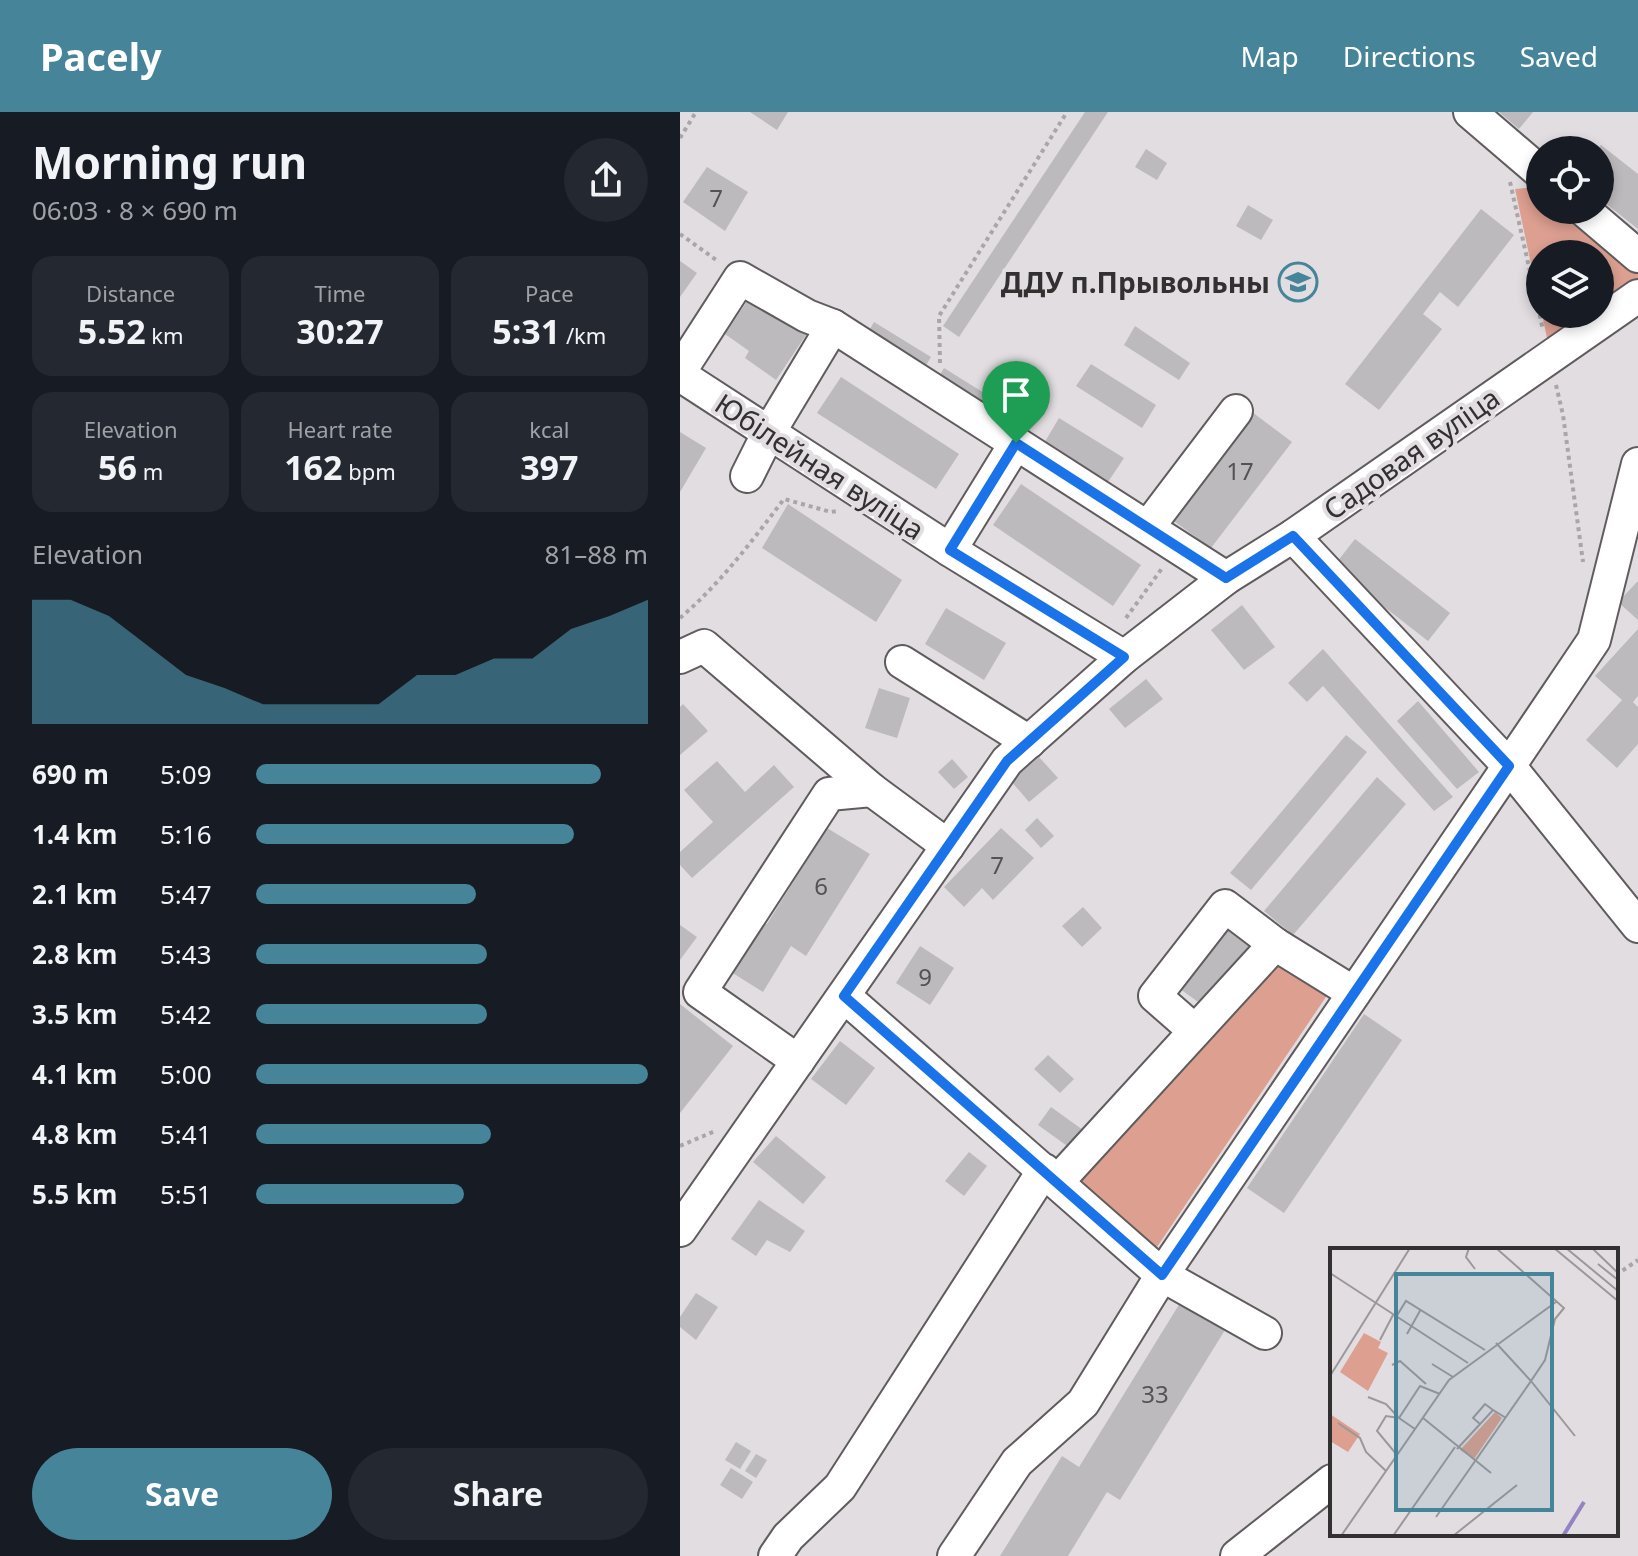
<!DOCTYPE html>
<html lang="en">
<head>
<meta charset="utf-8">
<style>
	body { margin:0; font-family:"Noto Sans",sans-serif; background:#242831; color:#f1f3f6; height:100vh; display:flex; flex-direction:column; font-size:30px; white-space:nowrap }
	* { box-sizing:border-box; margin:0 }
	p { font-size:26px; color:#9ea1a6 }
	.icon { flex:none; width:44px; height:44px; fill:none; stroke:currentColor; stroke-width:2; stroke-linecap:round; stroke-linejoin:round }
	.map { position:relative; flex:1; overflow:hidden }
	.details { display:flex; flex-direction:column; background:#171b24; width:680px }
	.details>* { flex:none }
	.fabs { position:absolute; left:846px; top:24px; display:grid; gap:16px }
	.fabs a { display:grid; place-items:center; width:88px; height:88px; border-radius:50%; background:#171b24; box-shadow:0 4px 12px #0003; font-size:40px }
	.pin { position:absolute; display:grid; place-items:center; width:68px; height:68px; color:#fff; margin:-82px -34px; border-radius:50% 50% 50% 0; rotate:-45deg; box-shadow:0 0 8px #0007 }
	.pin .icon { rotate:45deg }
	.round { display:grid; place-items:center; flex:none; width:84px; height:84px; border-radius:42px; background:#242831 }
	.summary { display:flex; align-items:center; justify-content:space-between; height:136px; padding:0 32px }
	h1 { font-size:44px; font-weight:700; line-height:60px }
	.figures { display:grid; grid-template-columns:repeat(3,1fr); gap:12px; height:136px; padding:8px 32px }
	.figures div { display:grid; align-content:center; border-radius:20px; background:#242831; text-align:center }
	.figures b { font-size:34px; font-weight:700 }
	.figures small { font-size:22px; font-weight:400 }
	.figures p { font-size:22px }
	.chart { height:224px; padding:16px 32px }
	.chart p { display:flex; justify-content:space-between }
	.chart svg { width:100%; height:144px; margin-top:8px; fill:#458499; opacity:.7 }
	.primary-button { display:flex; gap:16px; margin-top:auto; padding:16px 32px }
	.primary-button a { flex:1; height:92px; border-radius:48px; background:#458499; color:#fff; font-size:32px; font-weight:700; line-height:92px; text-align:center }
	.primary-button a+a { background:#242831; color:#f1f3f6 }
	ul { padding:0 32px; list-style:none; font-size:26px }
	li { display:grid; grid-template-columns:128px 96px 1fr; align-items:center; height:60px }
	li i { height:20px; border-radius:10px; background:#458499 }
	header { display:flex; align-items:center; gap:48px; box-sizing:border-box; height:112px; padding:0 40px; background:#458499; color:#fff }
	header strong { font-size:38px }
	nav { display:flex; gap:44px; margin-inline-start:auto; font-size:28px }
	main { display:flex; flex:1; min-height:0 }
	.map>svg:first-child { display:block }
	.green { fill:#dc9f90 }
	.building { fill:#bdbabd }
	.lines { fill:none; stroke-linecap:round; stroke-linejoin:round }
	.minor-casing { stroke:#605c5e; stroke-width:36 }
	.path { stroke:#aaa6a8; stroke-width:4; stroke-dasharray:4 4; stroke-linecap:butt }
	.minor { stroke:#fff; stroke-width:32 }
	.route-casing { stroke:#fff; stroke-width:16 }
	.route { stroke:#1a73e8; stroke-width:10 }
	.labels { text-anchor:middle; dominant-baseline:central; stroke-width:8; stroke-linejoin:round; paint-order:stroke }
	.number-label { font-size:24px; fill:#555254 }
	.poi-label { font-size:28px; font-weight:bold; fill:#323031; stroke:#e2dde0; text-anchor:end }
	.street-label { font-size:28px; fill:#323031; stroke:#e2dde0 }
	.inset-river { fill:none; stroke:#9483c3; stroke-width:4 }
	.inset-road { fill:none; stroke:#9c989a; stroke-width:2 }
	.view { fill:#458499; fill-opacity:0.15; stroke:#458499; stroke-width:4 }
	.inset-edge { fill:none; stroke:#323031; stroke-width:4 }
</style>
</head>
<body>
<header>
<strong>Pacely</strong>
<nav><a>Map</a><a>Directions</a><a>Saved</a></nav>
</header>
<main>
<section class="details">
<div class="summary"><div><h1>Morning run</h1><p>06:03 · 8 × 690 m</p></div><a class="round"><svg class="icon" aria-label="share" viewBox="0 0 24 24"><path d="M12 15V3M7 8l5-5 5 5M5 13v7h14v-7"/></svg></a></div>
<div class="figures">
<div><p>Distance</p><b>5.52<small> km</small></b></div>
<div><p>Time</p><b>30:27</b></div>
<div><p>Pace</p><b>5:31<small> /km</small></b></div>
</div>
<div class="figures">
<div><p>Elevation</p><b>56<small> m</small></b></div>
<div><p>Heart rate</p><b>162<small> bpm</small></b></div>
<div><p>kcal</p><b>397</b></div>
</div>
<div class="chart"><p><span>Elevation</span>81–88 m</p>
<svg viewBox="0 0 160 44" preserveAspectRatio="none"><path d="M0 44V6L10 6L20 11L30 20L40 29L50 33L60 38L70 38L80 38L90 38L100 29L110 29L120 24L130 24L140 15L150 11L160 6V44z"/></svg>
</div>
<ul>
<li><b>690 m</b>5:09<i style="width:88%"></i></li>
<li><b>1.4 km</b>5:16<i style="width:81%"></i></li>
<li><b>2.1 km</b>5:47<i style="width:56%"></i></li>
<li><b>2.8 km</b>5:43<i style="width:59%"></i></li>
<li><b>3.5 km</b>5:42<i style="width:59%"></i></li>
<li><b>4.1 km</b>5:00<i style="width:100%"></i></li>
<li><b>4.8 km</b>5:41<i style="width:60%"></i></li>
<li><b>5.5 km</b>5:51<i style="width:53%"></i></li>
</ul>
<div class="primary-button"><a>Save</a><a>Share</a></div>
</section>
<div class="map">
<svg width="958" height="1444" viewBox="0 0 958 1444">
	<rect width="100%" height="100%" fill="#e2dde0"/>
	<g class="green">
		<polygon points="860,75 860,98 897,98 958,151 958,179 869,236 862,202 920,202 920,142 860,142 860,194 835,77"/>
		<polygon points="606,843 650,879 477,1135 392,1077 503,947"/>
	</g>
	<g class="building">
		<polygon points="70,0 108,0 97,18"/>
		<polygon points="405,0 428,0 279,225 263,214"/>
		<polygon points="819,0 853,0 839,17"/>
		<polygon points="921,33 958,62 958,117 920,87 920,38 917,38"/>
		<polygon points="466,37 487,51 477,68 455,55"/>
		<polygon points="27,55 68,80 45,119 3,90"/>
		<polygon points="568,93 593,108 581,128 556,114"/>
		<polygon points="801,97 834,123 778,195 760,180 743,202 762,217 699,298 665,272"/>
		<polygon points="0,149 17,161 0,185"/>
		<polygon points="74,179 130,217 96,268 65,246 69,239 45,222"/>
		<polygon points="194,210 251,245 243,258 187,222"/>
		<polygon points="455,214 510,251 499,268 444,233"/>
		<polygon points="411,252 476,293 462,316 396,274"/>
		<polygon points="264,256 317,289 309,300 257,268"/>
		<polygon points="161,265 279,342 256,377 137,301"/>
		<polygon points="572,300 612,330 531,436 491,407"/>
		<polygon points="379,306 444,346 426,373 363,333"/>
		<polygon points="0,320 26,336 0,380"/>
		<polygon points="341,372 461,453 433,494 313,413"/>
		<polygon points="108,392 222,468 196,510 82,436"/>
		<polygon points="675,427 770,501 748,529 653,455"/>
		<polygon points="958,469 958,508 938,490"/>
		<polygon points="562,493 595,535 564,558 531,518"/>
		<polygon points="266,496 326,531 304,568 245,532"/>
		<polygon points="958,517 958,584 953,590 958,595 958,632 937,656 906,628 942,588 915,564"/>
		<polygon points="643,537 773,685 754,699 643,574 627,590 608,571"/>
		<polygon points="466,567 483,587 445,616 429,597"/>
		<polygon points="199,576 230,586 217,626 185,616"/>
		<polygon points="738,589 799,660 777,677 717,609"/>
		<polygon points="3,592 28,619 0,643 0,595"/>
		<polygon points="666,623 687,640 571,778 550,761"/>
		<polygon points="359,645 378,666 349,690 331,669"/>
		<polygon points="272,647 288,665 274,677 258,660"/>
		<polygon points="37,649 65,680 94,653 114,675 12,766 0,753 0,740 33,710 4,678"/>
		<polygon points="697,665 726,692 613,823 584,799"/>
		<polygon points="357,706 374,724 361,736 345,718"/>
		<polygon points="147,716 190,742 126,844 111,834 83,880 43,855 75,804 87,812"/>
		<polygon points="321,716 354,746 313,788 302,776 284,795 264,775"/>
		<polygon points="403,795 422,816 402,835 382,814"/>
		<polygon points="547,804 575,825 525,895 496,874"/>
		<polygon points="0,813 17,825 0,848"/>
		<polygon points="240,834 274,856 250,893 216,871"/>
		<polygon points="0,892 53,934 0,1001"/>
		<polygon points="684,902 722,928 604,1101 567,1076"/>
		<polygon points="160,929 195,956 166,993 131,967"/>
		<polygon points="368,943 394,967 380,981 354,957"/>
		<polygon points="371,995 403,1018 390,1036 358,1013"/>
		<polygon points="96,1024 146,1065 123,1092 73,1050"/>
		<polygon points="289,1040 307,1054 284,1084 265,1069"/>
		<polygon points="79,1088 125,1119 110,1140 87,1128 76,1144 51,1127"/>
		<polygon points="16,1181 38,1195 16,1228 0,1215 0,1205"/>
		<polygon points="500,1191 545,1218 440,1388 427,1380 388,1444 320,1444 382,1344 399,1355"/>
		<polygon points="56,1330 71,1339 60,1357 45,1348"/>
		<polygon points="76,1342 87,1348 76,1366 65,1359"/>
		<polygon points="51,1356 73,1370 62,1387 40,1373"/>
	</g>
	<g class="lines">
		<defs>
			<g id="minor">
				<polyline points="790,0 860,60"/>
				<polyline points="904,98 958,144"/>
				<polyline points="0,259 60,166 127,204 153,214 546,466"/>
				<polyline points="0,263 270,438 444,545"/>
				<polyline points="958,352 914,528 829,654 958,814"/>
				<polyline points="67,364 88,322 153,214"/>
				<polyline points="468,415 556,299"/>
				<polyline points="270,438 336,331"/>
				<polyline points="0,545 24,534 192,678"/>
				<polyline points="222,550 349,630"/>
				<polyline points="164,884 482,1163 585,1221"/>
				<polyline points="515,919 475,884 545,794 595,832"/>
				<polyline points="118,949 20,880 149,682 192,678 268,734"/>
				<polyline points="378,1069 595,832 674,881"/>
				<polyline points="0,1118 327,649 444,545 546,466 613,424 958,184"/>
				<polyline points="95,1444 108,1425 160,1375 364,1058"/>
				<polyline points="274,1444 337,1350 403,1291 482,1163 829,654 613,424"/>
				<polyline points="557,1444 652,1369"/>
			</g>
		</defs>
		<use href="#minor" class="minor-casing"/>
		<g class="path">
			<polyline points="0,26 16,0"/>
			<polyline points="830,70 863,218"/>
			<polyline points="0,122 39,150"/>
			<polyline points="260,251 259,204 387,0"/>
			<polyline points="876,273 883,303 903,450"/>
			<path d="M0,506C40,472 72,429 104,387L151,400L157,399"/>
			<polyline points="446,506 483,455"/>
			<polyline points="0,1034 35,1019"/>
			<polyline points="936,1163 958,1148"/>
		</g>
		<use href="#minor" class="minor"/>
	</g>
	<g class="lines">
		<defs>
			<polygon id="route" points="336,331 546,466 613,424 829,654 482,1163 164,884 327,649 444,545 270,438"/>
		</defs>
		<use href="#route" class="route-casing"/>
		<use href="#route" class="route"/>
	</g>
	<defs>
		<symbol id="school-ring" viewBox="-11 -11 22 22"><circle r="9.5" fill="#e2dde0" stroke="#458499" stroke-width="1.5"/><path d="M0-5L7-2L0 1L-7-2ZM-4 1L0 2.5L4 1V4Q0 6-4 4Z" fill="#458499"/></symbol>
	</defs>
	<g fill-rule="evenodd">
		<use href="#school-ring" x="596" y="148" width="44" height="44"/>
	</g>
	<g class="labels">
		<g class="number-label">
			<text x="36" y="85">7</text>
			<text x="560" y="358">17</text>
			<text x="317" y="752">7</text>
			<text x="141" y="773">6</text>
			<text x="245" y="864">9</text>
			<text x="475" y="1281">33</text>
		</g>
		<g class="poi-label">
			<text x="590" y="170">ДДУ п.Прывольны</text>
		</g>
		<g class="street-label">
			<text transform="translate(731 341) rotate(-35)">Садовая вуліца</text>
			<text transform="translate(140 354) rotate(33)">Юбілейная вуліца</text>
		</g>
	</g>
	<g transform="translate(650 1136)">
		<rect width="288" height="288" fill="#e2dde0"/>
		<path d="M34,85L51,94L48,100L58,105L38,143L10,124ZM165,164L172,170L144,211L130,202ZM0,166L30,186L18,204L0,193Z" fill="#dc9f90"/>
		<path class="inset-river" d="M233,288L254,254"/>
		<path class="inset-road" d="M139,0L136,9L145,21M166,0L234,60L225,71L215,112L201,133L245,188M224,0L288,53M236,0L288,43M262,0L288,25M268,16L288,32M0,25L138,115M66,69L76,53L155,102M77,86L91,61M50,92L63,67M102,116L123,129M62,117L70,113L96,136M0,128L80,0M38,149L56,156L68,169M93,170L161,225M8,175L30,190L36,204L56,223M150,176L143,170L155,156L163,162M85,181L69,170L90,138L110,146M127,201L163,162L176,170M67,207L47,183L56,168L69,170M106,269L201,133L166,95M11,288L119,132L226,54M63,288L125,199M123,288L187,237"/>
		<path class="view" d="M66,26H222V262H66Z"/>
		<rect width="288" height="288" class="inset-edge"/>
	</g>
</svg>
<div class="fabs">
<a><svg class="icon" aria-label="locate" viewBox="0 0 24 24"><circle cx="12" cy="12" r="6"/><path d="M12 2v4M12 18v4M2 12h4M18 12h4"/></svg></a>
<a><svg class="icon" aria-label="layers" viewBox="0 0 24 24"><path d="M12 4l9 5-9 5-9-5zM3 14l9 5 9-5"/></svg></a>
</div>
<div class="pin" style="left:336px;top:331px;background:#1e9e55"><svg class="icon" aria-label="arrive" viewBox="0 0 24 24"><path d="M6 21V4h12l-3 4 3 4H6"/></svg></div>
</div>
</main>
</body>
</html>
